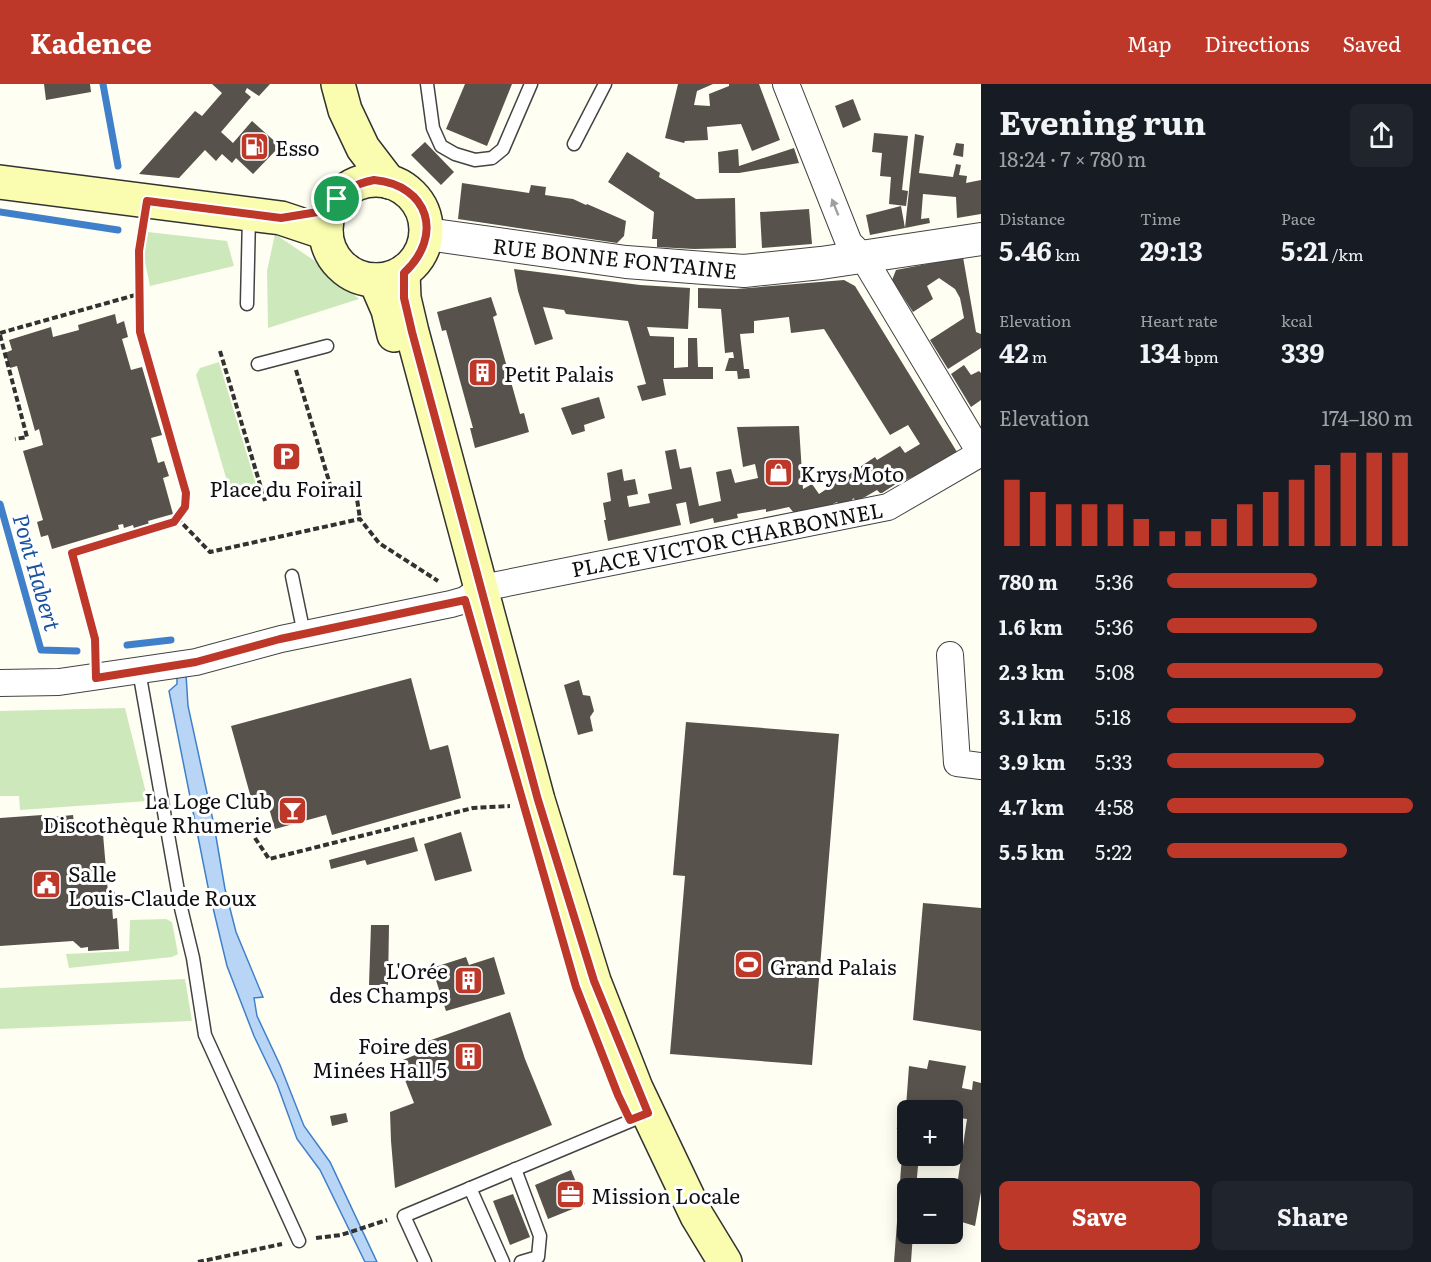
<!DOCTYPE html>
<html lang="en">
<head>
<meta charset="utf-8">
<style>
	body { margin:0; font-family:Literata,serif; background:#20242c; color:#f1f3f6; height:100vh; display:flex; flex-direction:column; font-size:22px; white-space:nowrap }
	* { box-sizing:border-box; margin:0 }
	p { font-size:20px; color:#9ea1a6 }
	.icon { flex:none; width:33px; height:33px; fill:none; stroke:currentColor; stroke-width:2; stroke-linecap:round; stroke-linejoin:round }
	.map { position:relative; flex:1; overflow:hidden }
	.details { display:flex; flex-direction:column; background:#171b24; width:450px }
	.details>* { flex:none }
	.controls { position:absolute; left:897px; top:1016px; display:grid; gap:12px }
	.controls a { display:grid; place-items:center; width:66px; height:66px; border-radius:9px; background:#171b24; box-shadow:0 3px 15px #0003; font-size:30px }
	.pin { position:absolute; display:grid; place-items:center; width:51px; height:51px; color:#fff; margin:-26px; border:3px solid #fff; border-radius:50%; box-shadow:0 2px 6px #0007 }
	.round { display:grid; place-items:center; flex:none; width:63px; height:63px; border-radius:9px; background:#20242c }
	.overview { display:flex; align-items:center; justify-content:space-between; height:102px; padding:0 18px }
	h1 { font-size:33px; font-weight:700; line-height:45px }
	.figures { display:grid; grid-template-columns:repeat(3,1fr); gap:9px; height:102px; padding:6px 18px }
	.figures div { display:grid; align-content:center }
	.figures b { font-size:26px; font-weight:700 }
	.figures small { font-size:16px; font-weight:400 }
	.figures p { font-size:16px }
	.chart { height:168px; padding:12px 18px }
	.chart p { display:flex; justify-content:space-between }
	.chart svg { width:100%; height:108px; margin-top:6px; stroke:#be3829; stroke-width:6 }
	.action { display:flex; gap:12px; margin-top:auto; padding:12px 18px }
	.action a { flex:1; height:69px; border-radius:9px; background:#be3829; color:#fff; font-size:24px; font-weight:700; line-height:69px; text-align:center }
	.action a+a { background:#20242c; color:#f1f3f6 }
	ul { padding:0 18px; list-style:none; font-size:20px }
	li { display:grid; grid-template-columns:96px 72px 1fr; align-items:center; height:45px }
	li i { height:15px; border-radius:8px; background:#be3829 }
	header { display:flex; align-items:center; gap:36px; box-sizing:border-box; height:84px; padding:0 30px; background:#be3829; color:#fff }
	header strong { font-size:28px }
	nav { display:flex; gap:33px; margin-inline-start:auto; font-size:21px }
	main { display:flex; flex:1; min-height:0 }
	.map>svg:first-child { display:block }
	.green { fill:#cde9bc }
	.water { fill:#b8d5f5; stroke:#4080cb; stroke-width:1.5 }
	.lines { fill:none; stroke-linecap:round; stroke-linejoin:round }
	.stream { stroke:#4080cb; stroke-width:7 }
	.building { fill:#58524c }
	.service-casing { stroke:#434343; stroke-width:15 }
	.minor-casing { stroke:#434343; stroke-width:28 }
	.tertiary-casing { stroke:#434343; stroke-width:34 }
	.secondary-casing { stroke:#323232; stroke-width:36 }
	.path { stroke:#323232; stroke-width:4; stroke-dasharray:6 3; stroke-linecap:butt }
	.service { stroke:#fff; stroke-width:12 }
	.minor { stroke:#fff; stroke-width:26 }
	.tertiary { stroke:#fff; stroke-width:32 }
	.secondary { stroke:#fafdaf; stroke-width:33 }
	.oneway { fill:#9f9f9f }
	.route-casing { stroke:#fff; stroke-width:12 }
	.route { stroke:#be3829; stroke-width:8 }
	.labels { text-anchor:middle; dominant-baseline:central; stroke-width:6; stroke-linejoin:round; paint-order:stroke }
	.poi-label { font-size:21px; fill:#101010; stroke:#fff; text-anchor:start }
	.street-label { font-size:21px; fill:#101010; stroke:#fff }
	.water-label { font-size:22px; font-style:italic; fill:#1a52a0; stroke:#fff }
</style>
</head>
<body>
<header>
<strong>Kadence</strong>
<nav><a>Map</a><a>Directions</a><a>Saved</a></nav>
</header>
<main>
<div class="map">
<svg width="981" height="1178" viewBox="0 0 981 1178">
	<rect width="100%" height="100%" fill="#fffef2"/>
	<g class="green">
		<polygon points="148,148 227,157 234,182 150,202 144,173"/>
		<polygon points="275,150 315,177 359,215 268,244 267,187"/>
		<polygon points="219,278 257,404 238,408 229,404 196,291 200,284"/>
		<polygon points="125,624 148,717 20,726 19,712 0,712 0,627"/>
		<polygon points="166,835 172,838 178,870 172,873 69,884 66,870 129,867 130,836"/>
		<polygon points="185,895 192,937 0,945 0,904"/>
	</g>
	<polygon class="water" points="186,590 188,622 214,741 225,805 236,848 263,913 254,914 257,932 280,981 304,1042 330,1078 377,1178 365,1178 320,1086 297,1055 277,1000 254,952 227,882 208,803 169,607 177,600 177,592"/>
	<g class="lines">
		<g class="stream">
			<polyline points="103,0 118,82"/>
			<polyline points="0,128 118,146"/>
			<polyline points="0,420 41,566 77,567"/>
			<polyline points="127,561 171,556"/>
		</g>
	</g>
	<g class="building">
		<polygon points="44,0 90,0 91,8 46,16"/>
		<polygon points="212,0 270,0 259,12 247,4 245,8 251,13 221,48 233,59 252,37 280,62 253,90 236,74 232,79 222,70 216,77 205,66 179,94 139,90 195,27 202,32 222,9"/>
		<polygon points="465,0 512,0 487,62 446,45"/>
		<polygon points="678,0 713,0 697,7 694,21 710,22 709,10 729,2 729,0 759,0 780,56 752,67 741,40 707,43 708,56 685,57 684,59 665,54"/>
		<polygon points="853,15 861,36 843,44 835,22"/>
		<polygon points="874,49 908,52 902,106 908,107 906,122 889,120 891,93 880,92 882,69 872,68"/>
		<polygon points="915,50 924,52 919,89 953,93 956,80 961,81 959,91 967,92 966,99 981,96 981,130 957,134 956,113 923,110 921,135 929,134 930,139 905,144"/>
		<polygon points="425,58 454,88 441,101 411,71"/>
		<polygon points="956,59 964,60 963,73 953,71"/>
		<polygon points="794,64 799,79 739,89 719,89 718,68 738,65 739,82"/>
		<polygon points="627,68 660,89 659,93 696,115 735,114 736,164 694,165 657,163 657,155 652,155 654,128 608,98"/>
		<polygon points="462,99 529,109 531,101 546,103 545,111 573,115 586,121 587,120 626,137 624,152 617,159 458,135"/>
		<polygon points="901,122 905,144 870,151 866,131"/>
		<polygon points="809,125 812,160 762,164 760,128"/>
		<polygon points="963,173 976,248 981,250 981,264 948,285 930,256 964,234 960,214 955,205 939,194 927,202 933,215 913,228 892,196 896,186"/>
		<polygon points="514,185 640,201 690,204 688,245 647,243 650,252 674,253 674,284 688,283 688,254 697,254 698,283 713,283 713,295 663,295 666,311 642,317 637,302 646,300 628,237 566,230 564,226 543,223 553,255 535,261 518,207"/>
		<polygon points="844,196 855,202 957,368 928,386 906,396 905,394 882,409 880,409 877,406 865,413 855,417 854,414 848,419 838,420 837,418 829,422 794,429 789,423 766,428 766,425 737,430 738,434 714,439 713,434 690,440 686,418 676,420 681,441 608,457 604,436 606,436 603,419 611,417 607,389 622,385 624,397 635,395 638,410 627,412 629,423 650,419 648,410 672,405 665,367 676,365 680,385 691,383 699,422 721,417 716,388 731,385 735,399 758,394 755,380 743,383 737,343 799,342 803,405 812,400 819,410 875,373 877,376 900,362 905,369 920,360 908,341 890,351 824,245 791,249 789,233 754,237 754,249 740,250 744,285 749,285 750,294 738,295 737,287 725,287 729,274 734,274 733,268 725,269 721,225 698,224 698,204 736,205"/>
		<polygon points="491,213 497,231 493,233 520,330 524,329 529,348 475,364 470,344 473,344 446,246 442,247 437,228"/>
		<polygon points="115,230 117,240 124,237 128,253 122,255 131,286 142,283 162,351 151,354 158,379 164,377 169,392 163,394 173,430 148,437 150,444 135,448 133,441 124,444 123,440 118,441 119,445 52,465 48,451 41,453 37,438 43,436 23,367 43,361 39,345 35,347 17,282 10,284 5,269 12,266 9,256 51,243 53,253 79,246 78,241"/>
		<polygon points="964,281 971,291 979,287 981,289 981,316 971,323 951,290"/>
		<polygon points="599,313 605,334 584,341 585,347 572,351 561,324"/>
		<polygon points="411,594 430,666 448,661 461,714 332,751 326,731 275,745 267,717 253,721 231,642"/>
		<polygon points="579,596 583,611 590,612 594,627 590,633 593,647 578,651 564,601"/>
		<polygon points="686,638 839,650 812,981 670,970 685,792 673,791"/>
		<polygon points="42,731 43,734 73,731 75,746 90,745 96,751 103,750 108,809 115,808 116,821 112,822 113,835 117,834 119,865 88,867 88,863 81,864 73,857 0,862 0,734"/>
		<polygon points="461,748 472,787 435,797 424,760"/>
		<polygon points="414,753 418,767 367,781 365,776 331,785 329,776"/>
		<polygon points="923,819 981,824 981,947 913,936"/>
		<polygon points="371,841 389,841 388,901 369,901"/>
		<polygon points="466,873 469,881 494,873 505,910 446,927 432,884"/>
		<polygon points="510,928 525,975 552,1041 395,1104 391,1057 390,1028 414,1019 398,978 420,969 417,961"/>
		<polygon points="929,976 966,982 962,1004 972,1006 973,997 981,999 981,1108 975,1142 952,1135 967,1035 952,1033 952,1026 919,1026 906,1023 909,982 927,985"/>
		<polygon points="346,1029 348,1038 332,1042 330,1032"/>
		<polygon points="903,1058 908,1059 908,1071 919,1071 916,1104 908,1104 908,1149 913,1149 911,1178 894,1178"/>
		<polygon points="571,1086 585,1120 548,1135 535,1101"/>
		<polygon points="513,1110 530,1153 510,1161 493,1117"/>
	</g>
	<g class="lines">
		<defs>
			<g id="service">
				<polyline points="427,0 433,44 441,62 455,70 475,76 492,74 503,65 531,0"/>
				<polyline points="574,60 605,0"/>
				<polyline points="247,220 249,132"/>
				<polyline points="258,280 327,262"/>
				<polyline points="292,492 304,550"/>
				<polyline points="139,587 181,824 193,874 205,951 299,1157"/>
				<polyline points="515,1085 540,1152 538,1173 521,1178"/>
				<polyline points="470,1104 503,1178"/>
				<polyline points="425,1178 404,1132 647,1030"/>
			</g>
			<g id="minor">
				<polyline points="786,0 849,159 863,173 981,370"/>
				<polyline points="950,571 957,679 981,682"/>
				<polyline points="0,599 59,598 196,578 281,555 451,520 465,516 482,504 888,423 981,369"/>
			</g>
			<polyline id="tertiary" points="427,150 626,178 744,187 821,179 981,155"/>
			<g id="secondary">
				<polyline points="338,0 345,26 363,64 389,98"/>
				<circle cx="376" cy="146" r="50"/>
				<polyline points="0,98 281,134 326,149"/>
				<polyline points="403,189 404,214 412,248 538,716 594,897 636,1004 697,1132 725,1178"/>
				<polyline points="375,196 388,226 394,251"/>
			</g>
		</defs>
		<use href="#service" class="service-casing"/>
		<use href="#minor" class="minor-casing"/>
		<use href="#tertiary" class="tertiary-casing"/>
		<use href="#secondary" class="secondary-casing"/>
		<g class="path">
			<polyline points="0,249 139,210 139,167 142,145"/>
			<polyline points="0,251 27,353 15,355"/>
			<polyline points="220,267 265,417"/>
			<polyline points="296,286 331,404 357,415 360,435"/>
			<polyline points="177,434 210,468 360,435 379,459 438,497"/>
			<polyline points="96,570 95,555 72,469 174,438 185,423 186,409 140,248 139,210"/>
			<polyline points="255,754 269,775 473,724 510,722"/>
			<polyline points="897,1043 908,1044"/>
			<polyline points="316,1154 341,1151 387,1136"/>
			<polyline points="198,1178 282,1160"/>
		</g>
		<use href="#service" class="service"/>
		<use href="#minor" class="minor"/>
		<use href="#tertiary" class="tertiary"/>
		<use href="#secondary" class="secondary"/>
	</g>
	<defs><path id="oneway-solid" d="M-6-.8H1V-3.2L6.5 0L1 3.2V.8H-6Z" transform="scale(1.5)"/></defs>
	<use class="oneway" href="#oneway-solid" transform="translate(835 123) rotate(-112)"/>
	<g class="lines">
		<defs>
			<path id="route" d="M374,96C429,101 444,152 404,189V214L412,248L538,716L594,897L648,1029L630,1036L618,1011L576,903L465,516L280,555L196,578L96,594L95,555L72,469L174,438L185,423L186,409L140,248L139,167L147,117L281,134L330,126C341,108 353,100 374,96Z"/>
		</defs>
		<use href="#route" class="route-casing"/>
		<use href="#route" class="route"/>
	</g>
	<defs>
		<symbol id="fuel-square" viewBox="-11 -11 22 22"><rect x="-9" y="-9" width="18" height="18" rx="4" fill="#be3829" stroke="#fff"/><path d="M-5.5-6h7V0h2V4h1.3V-2.5L3-4.5l.8-.8L6-3V5H2.5V1h-1V6h-7ZM-4.2-4.7v3.2H.2V-4.7Z" fill="#fff"/></symbol>
		<symbol id="building-square" viewBox="-11 -11 22 22"><rect x="-9" y="-9" width="18" height="18" rx="4" fill="#be3829" stroke="#fff"/><path d="M-4-6H4V6H1V3H-1V6H-4ZM-2.5-4.3h1.7v1.8h-1.7ZM.8-4.3h1.7v1.8H.8ZM-2.5-1h1.7V.8h-1.7ZM.8-1h1.7V.8H.8Z" fill="#fff"/></symbol>
		<symbol id="parking-square" viewBox="-11 -11 22 22"><rect x="-9" y="-9" width="18" height="18" rx="4" fill="#be3829" stroke="#fff"/><path d="M-3.5-5.5H1a3.5 3.5 0 0 1 0 7H-1V5.5H-3.5ZM-1-3.4V-.6H.8a1.4 1.4 0 0 0 0-2.8Z" fill="#fff"/></symbol>
		<symbol id="shop-square" viewBox="-11 -11 22 22"><rect x="-9" y="-9" width="18" height="18" rx="4" fill="#be3829" stroke="#fff"/><path d="M-5-2.5h2.3a2.7 3.5 0 0 1 5.4 0H5L5.5 6h-11ZM-1.5-2.5h3a1.5 2.3 0 0 0-3 0Z" fill="#fff"/></symbol>
		<symbol id="bar-square" viewBox="-11 -11 22 22"><rect x="-9" y="-9" width="18" height="18" rx="4" fill="#be3829" stroke="#fff"/><path d="M-6-5H6L.8 .8V4.5H3.5V6h-7V4.5H-.8V.8Z" fill="#fff"/></symbol>
		<symbol id="civic-square" viewBox="-11 -11 22 22"><rect x="-9" y="-9" width="18" height="18" rx="4" fill="#be3829" stroke="#fff"/><path d="M-.6-6.5H3V-4.5H.6V-3L4-1V1h2V6H-6V1h2V-1L-.6-3ZM-1.2 2.5V6h2.4V2.5Z" fill="#fff"/></symbol>
		<symbol id="stadium-square" viewBox="-11 -11 22 22"><rect x="-9" y="-9" width="18" height="18" rx="4" fill="#be3829" stroke="#fff"/><path d="M0-5a6.5 5 0 1 0 0 10a6.5 5 0 1 0 0-10ZM-3.5-1.8h7v3.6h-7Z" fill="#fff"/></symbol>
		<symbol id="office-square" viewBox="-11 -11 22 22"><rect x="-9" y="-9" width="18" height="18" rx="4" fill="#be3829" stroke="#fff"/><path d="M-6-3h4V-5.5h4V-3h4V5H-6ZM-1-4.5V-3h2v-1.5ZM-6 0V1H6V0Z" fill="#fff"/></symbol>
	</defs>
	<g fill-rule="evenodd">
		<use href="#fuel-square" x="238" y="46" width="33" height="33"/>
		<use href="#building-square" x="466" y="272" width="33" height="33"/>
		<use href="#parking-square" x="270" y="356" width="33" height="33"/>
		<use href="#shop-square" x="762" y="372" width="33" height="33"/>
		<use href="#bar-square" x="276" y="710" width="33" height="33"/>
		<use href="#civic-square" x="30" y="784" width="33" height="33"/>
		<use href="#stadium-square" x="732" y="864" width="33" height="33"/>
		<use href="#building-square" x="452" y="880" width="33" height="33"/>
		<use href="#building-square" x="452" y="956" width="33" height="33"/>
		<use href="#office-square" x="554" y="1094" width="33" height="33"/>
	</g>
	<g class="labels">
		<g class="poi-label">
			<text x="275" y="62">Esso</text>
			<text x="504" y="288">Petit Palais</text>
			<text x="800" y="388">Krys Moto</text>
			<text x="286" y="403" text-anchor="middle">Place du Foirail</text>
			<text x="272" y="715" text-anchor="end">La Loge Club<tspan x="272" dy="24">Discothèque Rhumerie</tspan></text>
			<text x="68" y="788">Salle<tspan x="68" dy="24">Louis-Claude Roux</tspan></text>
			<text x="770" y="881">Grand Palais</text>
			<text x="448" y="885" text-anchor="end">L'Orée<tspan x="448" dy="24">des Champs</tspan></text>
			<text x="447" y="960" text-anchor="end">Foire des<tspan x="447" dy="24">Minées Hall 5</tspan></text>
			<text x="591" y="1110">Mission Locale</text>
		</g>
		<g class="street-label">
			<text transform="translate(615 173) rotate(6)">RUE BONNE FONTAINE</text>
			<text transform="translate(727 454) rotate(-11)">PLACE VICTOR CHARBONNEL</text>
		</g>
		<g class="water-label">
			<text transform="translate(38 488) rotate(74)">Pont Habert</text>
		</g>
	</g>
</svg>
<div class="controls">
<a>+</a>
<a>−</a>
</div>
<div class="pin" style="left:337px;top:115px;background:#1e9e55"><svg class="icon" aria-label="arrive" viewBox="0 0 24 24"><path d="M6 21V4h12l-3 4 3 4H6"/></svg></div>
</div>
<section class="details">
<div class="overview"><div><h1>Evening run</h1><p>18:24 · 7 × 780 m</p></div><a class="round"><svg class="icon" aria-label="share" viewBox="0 0 24 24"><path d="M12 15V3M7 8l5-5 5 5M5 13v7h14v-7"/></svg></a></div>
<div class="figures">
<div><p>Distance</p><b>5.46<small> km</small></b></div>
<div><p>Time</p><b>29:13</b></div>
<div><p>Pace</p><b>5:21<small> /km</small></b></div>
</div>
<div class="figures">
<div><p>Elevation</p><b>42<small> m</small></b></div>
<div><p>Heart rate</p><b>134<small> bpm</small></b></div>
<div><p>kcal</p><b>339</b></div>
</div>
<div class="chart"><p><span>Elevation</span>174–180 m</p>
<svg viewBox="0 0 160 44" preserveAspectRatio="none"><path d="M5 44V17M15 44V22M25 44V27M35 44V27M45 44V27M55 44V33M65 44V38M75 44V38M85 44V33M95 44V27M105 44V22M115 44V17M125 44V11M135 44V6M145 44V6M155 44V6"/></svg>
</div>
<ul>
<li><b>780 m</b>5:36<i style="width:61%"></i></li>
<li><b>1.6 km</b>5:36<i style="width:61%"></i></li>
<li><b>2.3 km</b>5:08<i style="width:88%"></i></li>
<li><b>3.1 km</b>5:18<i style="width:77%"></i></li>
<li><b>3.9 km</b>5:33<i style="width:64%"></i></li>
<li><b>4.7 km</b>4:58<i style="width:100%"></i></li>
<li><b>5.5 km</b>5:22<i style="width:73%"></i></li>
</ul>
<div class="action"><a>Save</a><a>Share</a></div>
</section>
</main>
</body>
</html>
